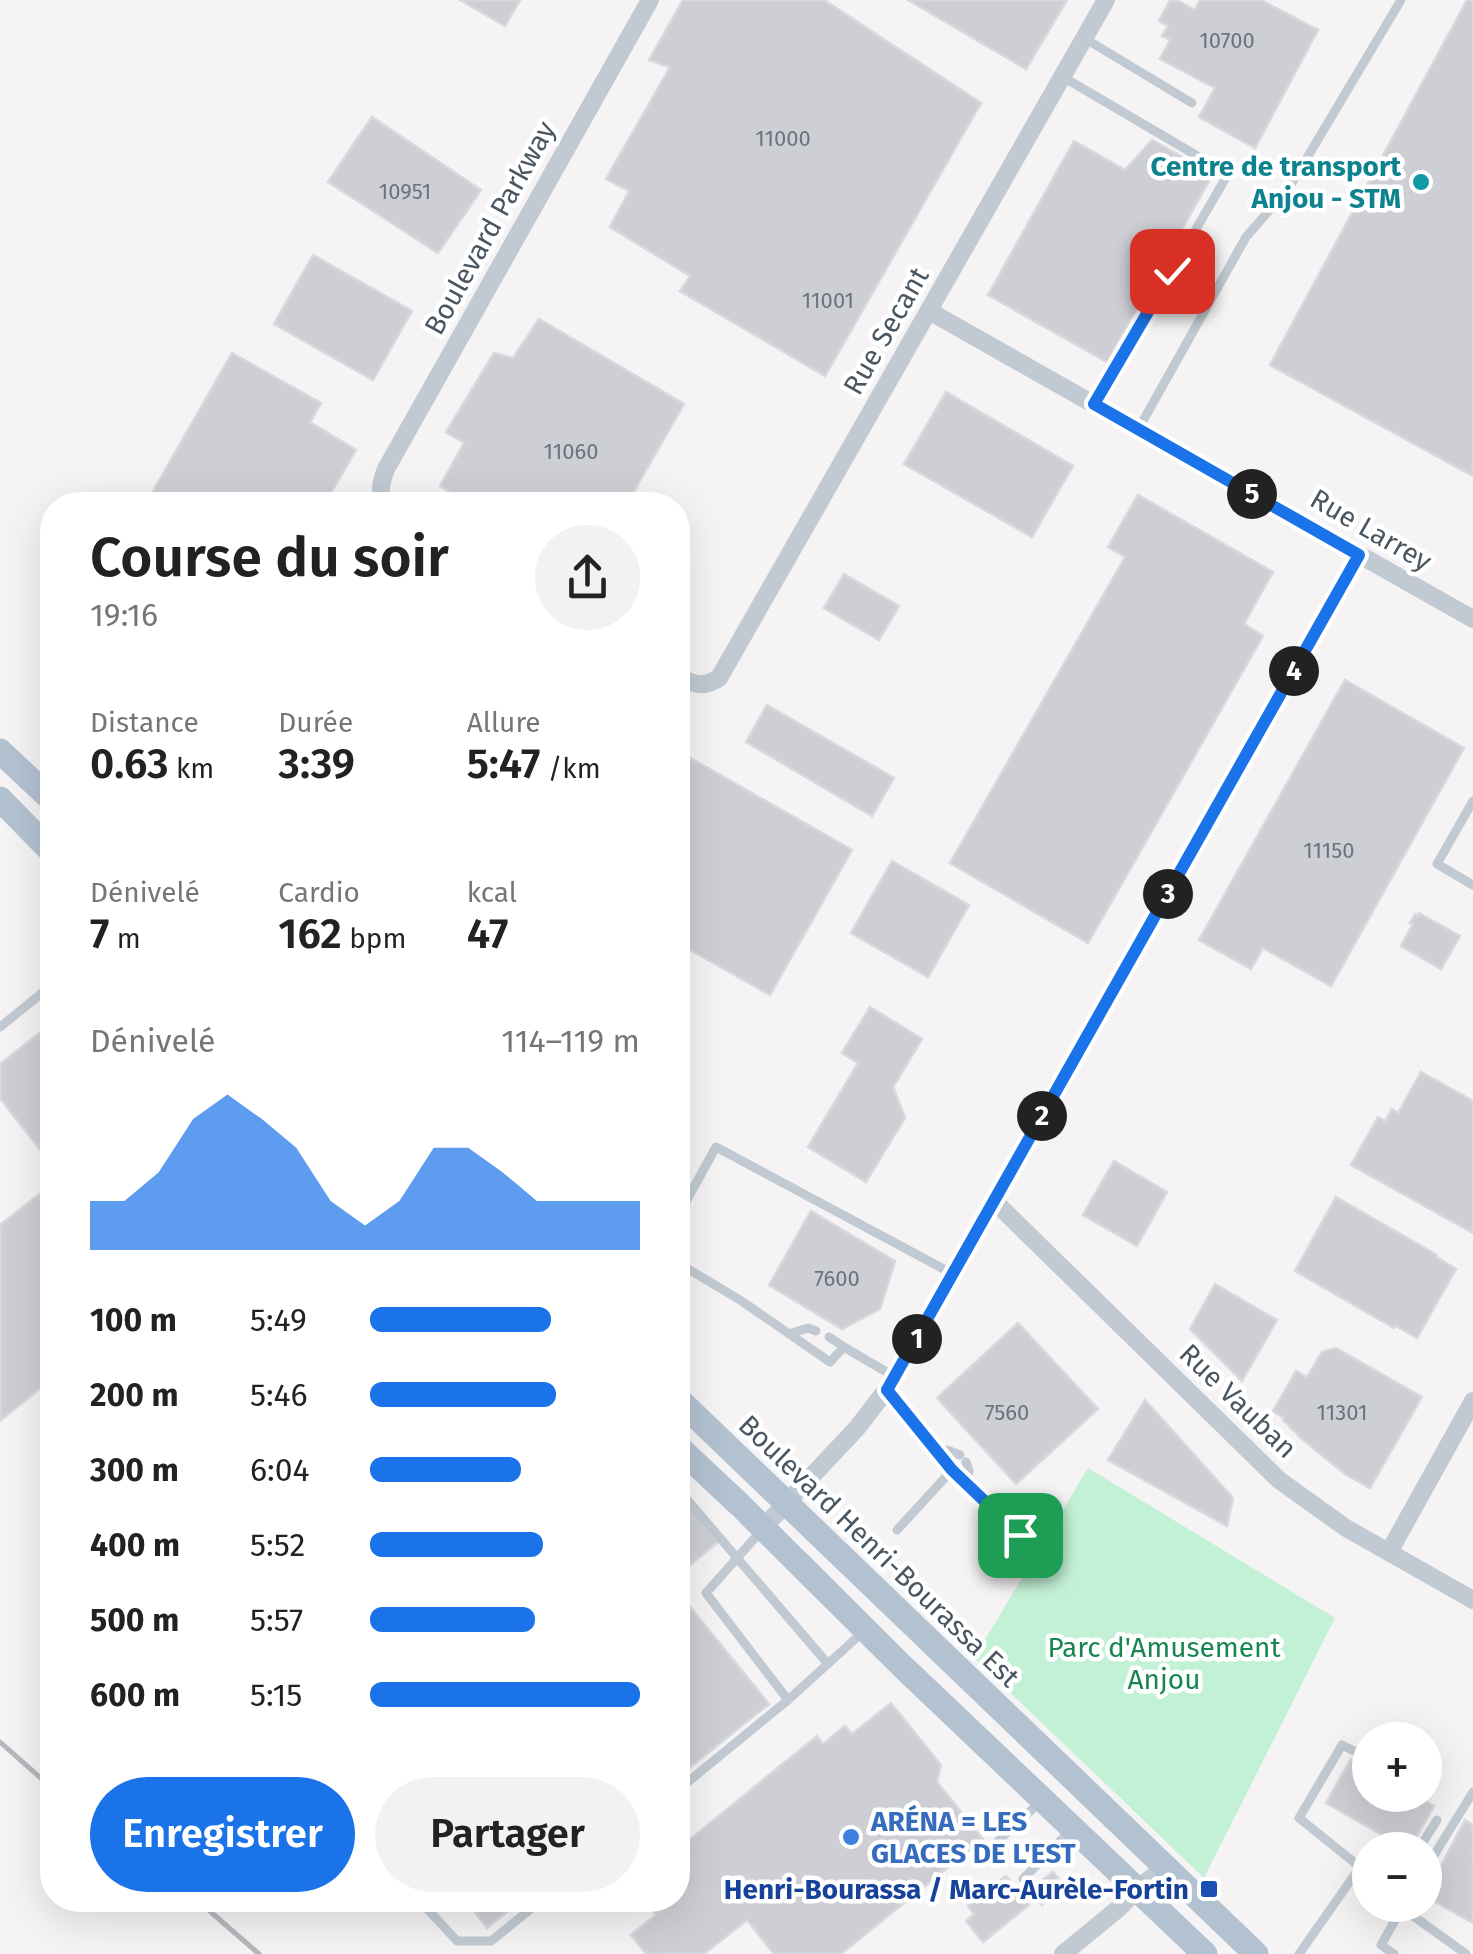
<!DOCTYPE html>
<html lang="fr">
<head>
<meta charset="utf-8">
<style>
	body { margin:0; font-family:"Fira Sans",sans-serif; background:#f2f2f2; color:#222; height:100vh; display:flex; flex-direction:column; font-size:38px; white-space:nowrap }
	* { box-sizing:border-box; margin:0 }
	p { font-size:32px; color:#767676 }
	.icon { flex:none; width:55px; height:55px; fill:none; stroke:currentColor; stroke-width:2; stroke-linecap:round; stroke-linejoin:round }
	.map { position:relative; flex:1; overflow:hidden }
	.sheet { position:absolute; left:40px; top:492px; width:650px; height:1420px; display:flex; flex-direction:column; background:#fff; border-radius:40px; box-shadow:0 10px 40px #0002 }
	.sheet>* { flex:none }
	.buttons { position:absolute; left:1352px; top:1722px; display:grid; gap:20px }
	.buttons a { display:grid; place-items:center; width:90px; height:90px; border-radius:50%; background:#fff; box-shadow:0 10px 40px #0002; font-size:50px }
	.pin { position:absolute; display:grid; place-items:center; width:85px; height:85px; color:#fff; margin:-42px; border-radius:20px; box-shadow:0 5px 15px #0006 }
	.km { position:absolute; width:50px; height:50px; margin:-25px; border-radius:50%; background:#222; color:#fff; font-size:28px; line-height:50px; text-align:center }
	.round { display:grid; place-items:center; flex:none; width:105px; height:105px; border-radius:52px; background:#f2f2f2 }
	.summary { display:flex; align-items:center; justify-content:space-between; height:170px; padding:0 50px }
	h1 { font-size:55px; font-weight:600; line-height:75px }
	.stats { display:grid; grid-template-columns:repeat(3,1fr); gap:15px; height:170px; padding:10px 50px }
	.stats div { display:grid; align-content:center }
	.stats b { font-size:42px; font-weight:600 }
	.stats small { font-size:28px; font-weight:400 }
	.stats p { font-size:28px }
	.chart { height:280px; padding:20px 50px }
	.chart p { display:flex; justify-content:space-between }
	.chart svg { width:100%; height:180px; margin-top:10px; fill:#1a73e8; opacity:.7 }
	.primary-button { display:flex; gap:20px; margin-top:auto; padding:20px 50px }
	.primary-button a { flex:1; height:115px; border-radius:60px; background:#1a73e8; color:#fff; font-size:40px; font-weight:600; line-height:115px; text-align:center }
	.primary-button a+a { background:#f2f2f2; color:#222 }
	ul { padding:0 50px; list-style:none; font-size:32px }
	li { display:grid; grid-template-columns:160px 120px 1fr; align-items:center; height:75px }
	li i { height:25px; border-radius:12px; background:#1a73e8 }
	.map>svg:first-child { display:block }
	.green { fill:#c3f1d5 }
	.building { fill:#cdcfd5; stroke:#d7d9de; stroke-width:2.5 }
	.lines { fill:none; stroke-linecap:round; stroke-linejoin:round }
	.service { stroke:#c1cad2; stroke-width:9 }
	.minor { stroke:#c1cad2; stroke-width:18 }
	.primary { stroke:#b3c2d1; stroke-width:25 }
	.rail { stroke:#b5b8bd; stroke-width:5 }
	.route-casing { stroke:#fff; stroke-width:20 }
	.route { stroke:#1a73e8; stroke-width:12 }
	.culture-dot { fill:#0f9aa8; stroke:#fff; stroke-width:4 }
	.shop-dot { fill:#3f7fe0; stroke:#fff; stroke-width:4 }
	.transit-dot { fill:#1a4fb4; stroke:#fff; stroke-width:4 }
	.labels { text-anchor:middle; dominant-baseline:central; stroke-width:9; stroke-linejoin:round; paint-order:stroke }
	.number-label { font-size:22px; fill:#6b747e }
	.culture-label { font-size:28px; font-weight:bold; fill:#0d838f; stroke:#fff; text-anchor:end }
	.street-label { font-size:28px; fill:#4a5661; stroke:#fff }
	.park-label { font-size:28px; fill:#17864f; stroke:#fff }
	.shop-label { font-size:28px; font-weight:bold; fill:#366cbe; stroke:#fff; text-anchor:start }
	.transit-label { font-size:28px; font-weight:bold; fill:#164399; stroke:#fff; text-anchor:end }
</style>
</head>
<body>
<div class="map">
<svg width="1473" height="1954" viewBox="0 0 1473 1954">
	<rect width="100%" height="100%" fill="#f5f3f3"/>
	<polygon class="green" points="1088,1468 1335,1618 1204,1878 974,1658"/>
	<g class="building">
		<polygon points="460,0 520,0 505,26"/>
		<polygon points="683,0 824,0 981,103 825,376 680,291 690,276 610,227 629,191 606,179 670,67 649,60"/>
		<polygon points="908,0 1067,0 1026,69"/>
		<polygon points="1170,0 1177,0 1195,10 1200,0 1261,0 1318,30 1255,148 1199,117 1215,88 1160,59 1170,40 1162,36 1168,26 1159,21"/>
		<polygon points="1467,0 1473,0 1473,476 1270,365"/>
		<polygon points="372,117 481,190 438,253 328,182"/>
		<polygon points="1152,140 1213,174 1107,362 988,295 1074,141 1125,170"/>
		<polygon points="313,255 412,311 373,380 274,324"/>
		<polygon points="539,319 684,404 626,505 472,505 440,486 464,443 446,432 494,353 513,358"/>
		<polygon points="232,353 321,403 310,422 356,450 324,505 145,505"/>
		<polygon points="946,392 1073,466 1032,537 904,464"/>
		<polygon points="1138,495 1273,572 1244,624 1263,636 1088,943 950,863 1125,557 1108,547"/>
		<polygon points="844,574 899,606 879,640 824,608"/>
		<polygon points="1345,680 1464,748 1331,986 1263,948 1251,969 1199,940"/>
		<polygon points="767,705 894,778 872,816 746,742"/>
		<polygon points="678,751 852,850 770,995 678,943"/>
		<polygon points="892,861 969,905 928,977 851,933"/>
		<polygon points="1419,913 1460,936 1441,969 1401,946 1413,924 1410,923 1415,914 1418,916"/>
		<polygon points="870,1007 922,1039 893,1087 905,1118 866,1182 808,1147 858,1063 842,1053"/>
		<polygon points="52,1023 52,1165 0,1098 0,1064"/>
		<polygon points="1421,1072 1473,1101 1473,1233 1351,1165 1378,1117 1385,1121 1392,1109 1398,1113"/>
		<polygon points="1114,1161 1167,1192 1137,1246 1083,1215"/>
		<polygon points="52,1184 52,1379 0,1421 0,1225"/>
		<polygon points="1336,1197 1437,1255 1436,1257 1456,1269 1417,1338 1396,1326 1394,1328 1295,1271"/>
		<polygon points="811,1211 895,1261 880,1309 842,1329 769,1285"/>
		<polygon points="1215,1284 1277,1320 1242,1381 1190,1329"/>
		<polygon points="1018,1323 1098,1409 1016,1484 937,1398"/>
		<polygon points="1336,1348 1422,1397 1370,1488 1345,1474 1302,1439 1283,1420 1284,1418 1273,1411 1296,1371 1307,1377 1322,1352"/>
		<polygon points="1145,1400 1233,1498 1227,1526 1108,1460"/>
		<polygon points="678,1492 718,1542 685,1569 689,1583 682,1597 769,1704 678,1777"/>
		<polygon points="891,1703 941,1765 937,1782 983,1839 841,1954 774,1954 747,1920 704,1954 646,1954 631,1935 656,1915 644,1900 678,1900 678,1849 817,1736 823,1744 845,1726 852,1734"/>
		<polygon points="1351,1759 1370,1770 1370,1795 1414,1795 1434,1806 1409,1850 1326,1803"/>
		<polygon points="1465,1820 1473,1825 1473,1923 1425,1896"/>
		<polygon points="1053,1872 1065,1888 1042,1905 1030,1889"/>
		<polygon points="1006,1876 1029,1905 983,1942 966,1921 974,1914 968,1906"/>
		<polygon points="465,1900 522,1900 487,1928"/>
	</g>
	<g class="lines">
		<g class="service">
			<polyline points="1084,38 1192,103"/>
			<polyline points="1063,77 1228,174 1095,403"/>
			<polyline points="1139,428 1246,237 1289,188 1401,0"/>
			<polyline points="1473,801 1437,864 1473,885"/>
			<polyline points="0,1027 52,985"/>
			<polyline points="678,1216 716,1147 953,1274"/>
			<polyline points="678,1263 740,1300 830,1362 844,1347 895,1377"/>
			<polyline points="789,1334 808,1328 816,1331"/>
			<polyline points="829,1337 844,1347"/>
			<polyline points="887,1389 952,1470 1020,1535"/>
			<polyline points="937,1452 947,1450 960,1455"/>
			<polyline points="966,1462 969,1471 967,1484"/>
			<polyline points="678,1489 828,1664"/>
			<polyline points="897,1530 952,1470"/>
			<polyline points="761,1531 706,1593 788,1700 863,1632"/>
			<polyline points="678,1790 788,1700"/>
			<polyline points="1418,1850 1437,1820"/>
			<polyline points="983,1855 1039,1803"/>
			<polyline points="1360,1867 1299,1818 1342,1745 1370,1759"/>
			<polyline points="1425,1870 1473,1792"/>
			<polyline points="1023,1879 1070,1831"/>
			<polyline points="419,1900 457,1941 491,1941 542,1900"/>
			<polyline points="1299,1954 1360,1867 1370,1874"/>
			<polyline points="1394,1954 1381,1945 1402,1908 1466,1954"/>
		</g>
		<g class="minor">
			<polyline points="929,311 1473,619"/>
			<path d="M385,505C378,493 381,482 386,469L650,0"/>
			<path d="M678,676C694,685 703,688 719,678L1106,0"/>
			<polyline points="994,1201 1279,1480 1346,1528 1473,1600"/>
			<polyline points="762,1529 857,1428 887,1389 1359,555"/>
			<polyline points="1389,1552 1473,1401"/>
			<polyline points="1063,1954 1119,1908 1138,1888 1166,1867"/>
		</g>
		<g class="primary">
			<polyline points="0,751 52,800"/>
			<polyline points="0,799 52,852"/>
			<polyline points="678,1399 1256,1954"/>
			<polyline points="678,1447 740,1505 903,1667 1205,1954"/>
		</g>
		<g class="rail">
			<polyline points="0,1742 52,1788"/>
			<polyline points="197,1900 259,1954"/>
		</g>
	</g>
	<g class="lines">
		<defs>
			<polyline id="route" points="1020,1535 952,1470 887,1390 1359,555 1094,404 1172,271"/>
		</defs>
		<use href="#route" class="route-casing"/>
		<use href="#route" class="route"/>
	</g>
	<circle class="culture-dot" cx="1421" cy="182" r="10"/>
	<circle class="shop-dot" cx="851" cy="1837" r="10"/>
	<rect class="transit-dot" x="1199" y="1879" width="20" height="20" rx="5"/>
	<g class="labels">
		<g class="number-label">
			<text x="1227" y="40">10700</text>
			<text x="783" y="138">11000</text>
			<text x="405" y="191">10951</text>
			<text x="828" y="300">11001</text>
			<text x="571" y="451">11060</text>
			<text x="1329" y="850">11150</text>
			<text x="837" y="1278">7600</text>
			<text x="1007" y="1412">7560</text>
			<text x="1342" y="1412">11301</text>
		</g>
		<g class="culture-label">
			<text x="1401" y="166">Centre de transport<tspan x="1401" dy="32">Anjou - STM</tspan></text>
		</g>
		<g class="street-label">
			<text transform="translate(490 228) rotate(-61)">Boulevard Parkway</text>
			<text transform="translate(886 331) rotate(-60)">Rue Secant</text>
			<text transform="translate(1371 530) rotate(30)">Rue Larrey</text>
			<text transform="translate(1238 1401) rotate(44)">Rue Vauban</text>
			<text transform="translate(879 1551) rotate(44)">Boulevard Henri-Bourassa Est</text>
		</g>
		<g class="park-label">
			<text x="1164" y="1647">Parc d'Amusement<tspan x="1164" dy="32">Anjou</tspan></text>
		</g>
		<g class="shop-label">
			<text x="871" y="1821">ARÉNA = LES<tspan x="871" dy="32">GLACES DE L'EST</tspan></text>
		</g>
		<g class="transit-label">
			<text x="1189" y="1889">Henri-Bourassa / Marc-Aurèle-Fortin</text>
		</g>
	</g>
</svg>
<div class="buttons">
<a>+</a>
<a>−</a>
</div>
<div class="pin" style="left:1020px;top:1535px;background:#1e9e55"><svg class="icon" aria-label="arrive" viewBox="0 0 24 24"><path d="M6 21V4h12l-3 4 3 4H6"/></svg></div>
<div class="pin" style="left:1172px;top:271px;background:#d93025"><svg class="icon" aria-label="check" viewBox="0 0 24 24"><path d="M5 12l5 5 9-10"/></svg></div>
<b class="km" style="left:917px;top:1339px">1</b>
<b class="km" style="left:1042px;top:1116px">2</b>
<b class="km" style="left:1168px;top:894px">3</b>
<b class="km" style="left:1294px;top:671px">4</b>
<b class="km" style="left:1252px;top:494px">5</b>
<section class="sheet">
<div class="summary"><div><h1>Course du soir</h1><p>19:16</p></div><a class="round"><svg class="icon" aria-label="share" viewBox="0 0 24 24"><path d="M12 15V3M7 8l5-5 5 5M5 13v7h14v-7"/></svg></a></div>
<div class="stats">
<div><p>Distance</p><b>0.63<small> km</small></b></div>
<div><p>Durée</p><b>3:39</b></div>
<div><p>Allure</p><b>5:47<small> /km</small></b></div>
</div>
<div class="stats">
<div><p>Dénivelé</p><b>7<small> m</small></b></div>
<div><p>Cardio</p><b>162<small> bpm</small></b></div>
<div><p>kcal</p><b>47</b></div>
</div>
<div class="chart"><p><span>Dénivelé</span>114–119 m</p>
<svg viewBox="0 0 160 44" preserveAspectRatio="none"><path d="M0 44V32L10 32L20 25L30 12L40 6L50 12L60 19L70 32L80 38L90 32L100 19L110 19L120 25L130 32L140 32L150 32L160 32V44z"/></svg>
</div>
<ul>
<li><b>100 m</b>5:49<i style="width:67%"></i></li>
<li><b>200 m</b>5:46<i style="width:69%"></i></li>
<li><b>300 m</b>6:04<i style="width:56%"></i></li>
<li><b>400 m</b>5:52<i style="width:64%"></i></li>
<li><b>500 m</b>5:57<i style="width:61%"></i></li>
<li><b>600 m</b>5:15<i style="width:100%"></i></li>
</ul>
<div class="primary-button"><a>Enregistrer</a><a>Partager</a></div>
</section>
</div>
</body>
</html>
